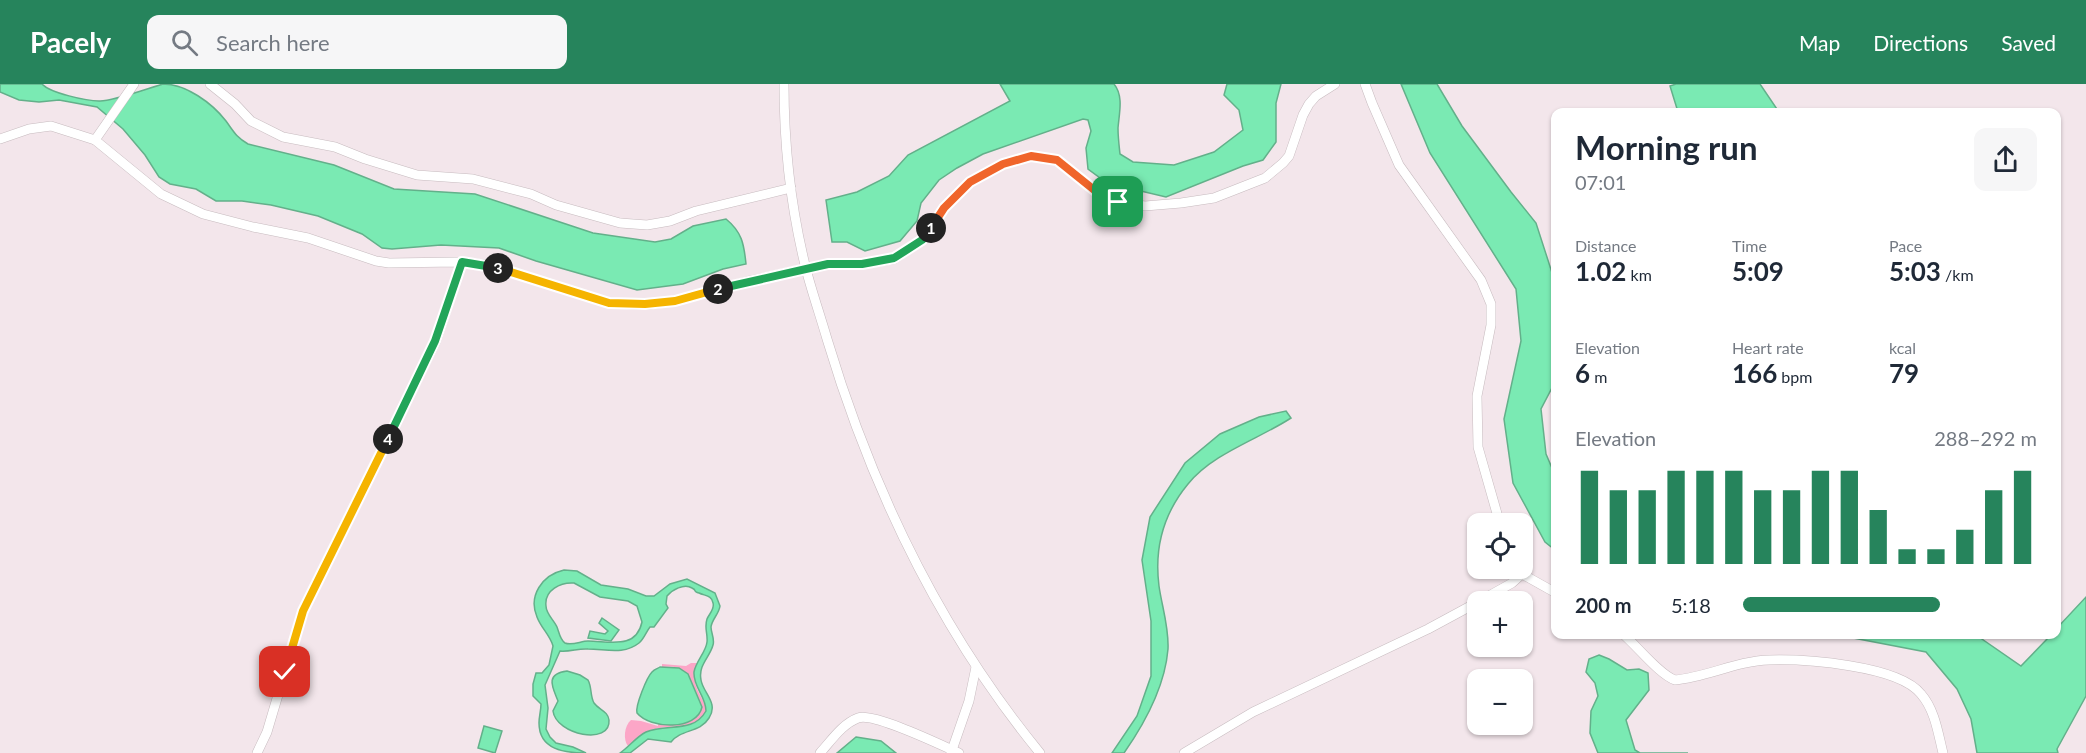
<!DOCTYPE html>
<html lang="en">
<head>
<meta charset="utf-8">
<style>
	body { margin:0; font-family:Lato,sans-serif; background:#f6f6f7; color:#1f2937; height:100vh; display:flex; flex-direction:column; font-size:22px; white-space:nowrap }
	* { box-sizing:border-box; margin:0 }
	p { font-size:20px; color:#747a83 }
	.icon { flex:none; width:33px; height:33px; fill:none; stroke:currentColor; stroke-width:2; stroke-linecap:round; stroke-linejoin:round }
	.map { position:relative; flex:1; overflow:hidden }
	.drawer { position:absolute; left:1551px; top:24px; width:510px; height:531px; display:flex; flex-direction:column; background:#fff; border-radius:12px; box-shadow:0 2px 4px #0004 }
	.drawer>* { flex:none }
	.controls { position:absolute; left:1467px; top:429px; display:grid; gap:12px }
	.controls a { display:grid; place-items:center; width:66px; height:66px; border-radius:12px; background:#fff; box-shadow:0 2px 4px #0004; font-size:30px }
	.pin { position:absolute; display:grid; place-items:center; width:51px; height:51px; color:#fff; margin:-26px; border-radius:12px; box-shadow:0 3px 9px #0006 }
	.km { position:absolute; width:30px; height:30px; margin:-15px; border-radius:50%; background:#222; color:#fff; font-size:16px; line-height:30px; text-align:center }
	.round { display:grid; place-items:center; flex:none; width:63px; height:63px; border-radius:12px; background:#f6f6f7 }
	.summary { display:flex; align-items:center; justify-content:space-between; height:102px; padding:0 24px }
	h1 { font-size:33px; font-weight:700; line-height:45px }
	.figures { display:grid; grid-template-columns:repeat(3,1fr); gap:9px; height:102px; padding:6px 24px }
	.figures div { display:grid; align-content:center }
	.figures b { font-size:26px; font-weight:700 }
	.figures small { font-size:16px; font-weight:400 }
	.figures p { font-size:16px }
	.chart { height:168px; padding:12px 24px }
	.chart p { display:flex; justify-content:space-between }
	.chart svg { width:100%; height:108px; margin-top:6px; stroke:#26845c; stroke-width:6 }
	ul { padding:0 24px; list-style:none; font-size:20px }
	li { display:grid; grid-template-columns:96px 72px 1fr; align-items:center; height:45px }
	li i { height:15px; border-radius:8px; background:#26845c }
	header { display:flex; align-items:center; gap:36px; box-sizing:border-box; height:84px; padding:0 30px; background:#26845c; color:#fff }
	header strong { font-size:28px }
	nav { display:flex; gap:33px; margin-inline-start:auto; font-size:21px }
	.search { width:420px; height:54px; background:#f6f6f7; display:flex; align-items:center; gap:15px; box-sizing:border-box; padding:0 21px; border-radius:12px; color:#747a83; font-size:22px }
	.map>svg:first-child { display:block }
	.green { fill:#fca6c7 }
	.water { fill:#7aeab3; stroke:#63b08a; stroke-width:1.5; fill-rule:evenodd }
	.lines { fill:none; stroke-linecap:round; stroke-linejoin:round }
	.minor-casing { stroke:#c7bbbf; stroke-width:10 }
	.minor { stroke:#fff; stroke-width:9 }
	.split-1-casing { stroke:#fff; stroke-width:12 }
	.split-2-casing { stroke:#fff; stroke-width:12 }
	.split-3-casing { stroke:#fff; stroke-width:12 }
	.split-4-casing { stroke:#fff; stroke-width:12 }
	.split-5-casing { stroke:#fff; stroke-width:12 }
	.split-1 { stroke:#f0652b; stroke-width:8 }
	.split-2 { stroke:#22a559; stroke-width:8 }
	.split-3 { stroke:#f5b400; stroke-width:8 }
	.split-4 { stroke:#22a559; stroke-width:8 }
	.split-5 { stroke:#f5b400; stroke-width:8 }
</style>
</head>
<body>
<header>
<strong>Pacely</strong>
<div class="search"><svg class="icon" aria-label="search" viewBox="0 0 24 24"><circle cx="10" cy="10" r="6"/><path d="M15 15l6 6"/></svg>Search here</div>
<nav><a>Map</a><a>Directions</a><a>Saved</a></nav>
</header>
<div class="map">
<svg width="2086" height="669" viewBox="0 0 2086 669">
	<rect width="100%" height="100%" fill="#f3e6eb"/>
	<path class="green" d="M691,579H697C695,587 694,594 696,602C702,619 719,632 688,642C682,644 676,642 669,643C653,643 639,651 628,662C623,656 624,642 631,636L641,637L658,642V640C670,639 685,641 696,634C708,626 690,592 681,585C676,582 669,583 662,583V580L686,582Z"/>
	<g class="water">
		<path d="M0,0H42C50,9 87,17 99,17C111,18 149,4 163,0C186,0 212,19 226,37C234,48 236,53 248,60L334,81L394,105L475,110L593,149L655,158L671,155L693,142L726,135C742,148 744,160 746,180L723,185L683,200L637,206L536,177L499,164L441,161L392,165L382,164L362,150L318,132L271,121L242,117H216L196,105L170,100L159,93L145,71L123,45L97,23L59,16L39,18L19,16L0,8Z"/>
		<path d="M1000,0H1114C1124,12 1119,30 1118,44C1118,53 1119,61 1120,70L1133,78L1174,81L1214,68L1243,46L1239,26L1224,11L1227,0H1281L1276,19V58L1263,76L1243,82L1166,113L1107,99L1088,85L1086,64L1091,47L1088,36L1083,35L983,70L957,84L939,96L921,119L917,137L900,157L865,167L847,158H832L826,116L857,108L889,92L908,71L1010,17Z"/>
		<polygon points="1401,0 1437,0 1462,42 1511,108 1536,139 1555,198 1555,298 1541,325 1546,370 1555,391 1555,466 1545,458 1513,399 1504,335 1521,257 1516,205 1430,69"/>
		<polygon points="1676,0 1760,0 1779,28 1678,28 1670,2"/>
		<path d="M1286,327L1291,334C1259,355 1213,369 1188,400C1164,429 1154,463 1159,502C1162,523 1169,543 1168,565C1165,602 1145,639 1124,669H1112L1137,632L1151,592V537L1142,476L1150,433L1185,379L1220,350L1259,333Z"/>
		<path d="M564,486L577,487L601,501L628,505L646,512H654L670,500L687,495L715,509L720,522C719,530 712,535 711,543C711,549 715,555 713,561C710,573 698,581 701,596C703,609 719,619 709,634C700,649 681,645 671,658L648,655L630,669H620C629,663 636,653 646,648C667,639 693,650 706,627C706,612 693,603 694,588C696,577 706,568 707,558C708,550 704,544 707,535C709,530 715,525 713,519C712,511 705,512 699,509C692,507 698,507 692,504C684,499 672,506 667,512L666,520L668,524L654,543H650C646,548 644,555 639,559C624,571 606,565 588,565C579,564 570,568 560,567L545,601L548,624L546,645L550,653L556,659L573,663L586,669C565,669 539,666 539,639C539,632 541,626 541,620L533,612V600L536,589H542L549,581L553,562C550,551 541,544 537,533C528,512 542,491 564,486ZM574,499L600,513L628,517L637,522L642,538C636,566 609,557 588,557C581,557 572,562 565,559C560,556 559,548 557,543C554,536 546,530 546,522C544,506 561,498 574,499Z"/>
		<polygon points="2086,513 2086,612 2057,665 2058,669 1977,669 1971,635 1957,605 1926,568 1848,553 1811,551 1976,551 2021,582 2051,551 2056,550 2057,544"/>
		<polygon points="602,534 619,546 611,557 588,554 590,547 605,550 608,547 599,539"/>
		<polygon points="1599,571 1609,575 1627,586 1639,585 1648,589 1649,606 1626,636 1635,666 1640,669 1688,669 1598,669 1590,649 1591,627 1598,612 1595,599 1586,588 1589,575"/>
		<path d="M660,583L679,584L688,590L702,623C697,647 650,645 637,629C635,622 647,593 652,588C655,585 657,585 660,583Z"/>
		<path d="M567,587L580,591L588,596C592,603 590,612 594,619C599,626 608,627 609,636C611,662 556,651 553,627L558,617C553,604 544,590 567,587Z"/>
		<polygon points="484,642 502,647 495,669 478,664"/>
		<polygon points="856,653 881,657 896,669 837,669"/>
	</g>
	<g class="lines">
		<defs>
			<g id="minor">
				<polyline points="210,0 235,20 251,37 283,53 335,63 365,75 417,91 473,95 531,110 556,121 620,139 647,141 670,137 696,127 791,104"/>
				<path d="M784,0C784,62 791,125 806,185C812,208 820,231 827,255C872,405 940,547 1040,669"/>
				<polyline points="1365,0 1372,19 1399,81 1481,196 1491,220 1491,241 1477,312 1478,363 1500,440"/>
				<polyline points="0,55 29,45 51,42 95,56 161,110 203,130 253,143 308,154 376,177 389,179 457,178 489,181 609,219 645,221 675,217 749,197 828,180 862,180 894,175 922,156 944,124 970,98 1003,80 1031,72 1057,76 1098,109 1118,118 1145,122 1181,119 1214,114 1265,94 1283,79 1289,72 1303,31 1309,20 1316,12 1335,0"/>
				<polyline points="95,56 134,0"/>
				<polyline points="1522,490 1556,509"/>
				<polyline points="1478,518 1512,499 1522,490 1520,484"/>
				<path d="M1623,550C1637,562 1660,591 1675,596C1707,593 1737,577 1769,576C1804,575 1898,581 1921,610C1935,626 1938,649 1943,669"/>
				<polyline points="257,669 267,648 303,527 436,257 462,178"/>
				<path d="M820,669C831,657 842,640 858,634C873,628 941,661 959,669"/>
				<polyline points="951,669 969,617 976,583"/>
				<polyline points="1184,669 1253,628 1428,545 1478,518"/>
			</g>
		</defs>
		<use href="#minor" class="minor-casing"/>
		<use href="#minor" class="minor"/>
	</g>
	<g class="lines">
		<defs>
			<polyline id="split-1" points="931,144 944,124 970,98 1003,80 1031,72 1057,76 1098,109 1118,118"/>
			<polyline id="split-2" points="718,205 828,180 862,180 894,174 922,156 931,144"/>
			<polyline id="split-3" points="498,184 609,219 645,220 675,217 718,205"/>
			<polyline id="split-4" points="388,355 435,257 462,178 498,184"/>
			<polyline id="split-5" points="285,588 303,527 388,355"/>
		</defs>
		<use href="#split-1" class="split-1-casing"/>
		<use href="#split-2" class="split-2-casing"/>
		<use href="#split-3" class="split-3-casing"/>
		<use href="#split-4" class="split-4-casing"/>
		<use href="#split-5" class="split-5-casing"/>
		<use href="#split-1" class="split-1"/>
		<use href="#split-2" class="split-2"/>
		<use href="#split-3" class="split-3"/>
		<use href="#split-4" class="split-4"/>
		<use href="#split-5" class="split-5"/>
	</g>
</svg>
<div class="controls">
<a><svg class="icon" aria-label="locate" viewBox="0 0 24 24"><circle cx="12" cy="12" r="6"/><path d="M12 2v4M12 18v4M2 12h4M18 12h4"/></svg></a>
<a>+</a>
<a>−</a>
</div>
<div class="pin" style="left:1118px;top:118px;background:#1e9e55"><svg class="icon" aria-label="arrive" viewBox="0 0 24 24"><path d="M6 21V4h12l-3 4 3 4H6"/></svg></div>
<div class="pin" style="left:285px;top:588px;background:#d93025"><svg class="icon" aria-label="check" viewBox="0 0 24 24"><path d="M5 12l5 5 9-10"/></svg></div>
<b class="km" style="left:931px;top:144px">1</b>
<b class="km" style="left:718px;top:205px">2</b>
<b class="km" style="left:498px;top:184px">3</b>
<b class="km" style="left:388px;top:355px">4</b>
<section class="drawer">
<div class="summary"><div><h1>Morning run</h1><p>07:01</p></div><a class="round"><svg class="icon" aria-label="share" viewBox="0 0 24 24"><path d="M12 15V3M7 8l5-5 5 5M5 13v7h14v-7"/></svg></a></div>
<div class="figures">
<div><p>Distance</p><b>1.02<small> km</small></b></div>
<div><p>Time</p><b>5:09</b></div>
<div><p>Pace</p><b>5:03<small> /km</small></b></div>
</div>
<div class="figures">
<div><p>Elevation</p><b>6<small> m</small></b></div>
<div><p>Heart rate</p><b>166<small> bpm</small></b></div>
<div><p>kcal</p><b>79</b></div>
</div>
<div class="chart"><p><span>Elevation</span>288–292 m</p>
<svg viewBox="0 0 160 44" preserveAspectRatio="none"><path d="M5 44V6M15 44V14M25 44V14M35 44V6M45 44V6M55 44V6M65 44V14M75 44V14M85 44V6M95 44V6M105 44V22M115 44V38M125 44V38M135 44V30M145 44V14M155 44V6"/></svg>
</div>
<ul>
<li><b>200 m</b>5:18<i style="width:67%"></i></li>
</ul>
</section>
</div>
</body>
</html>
